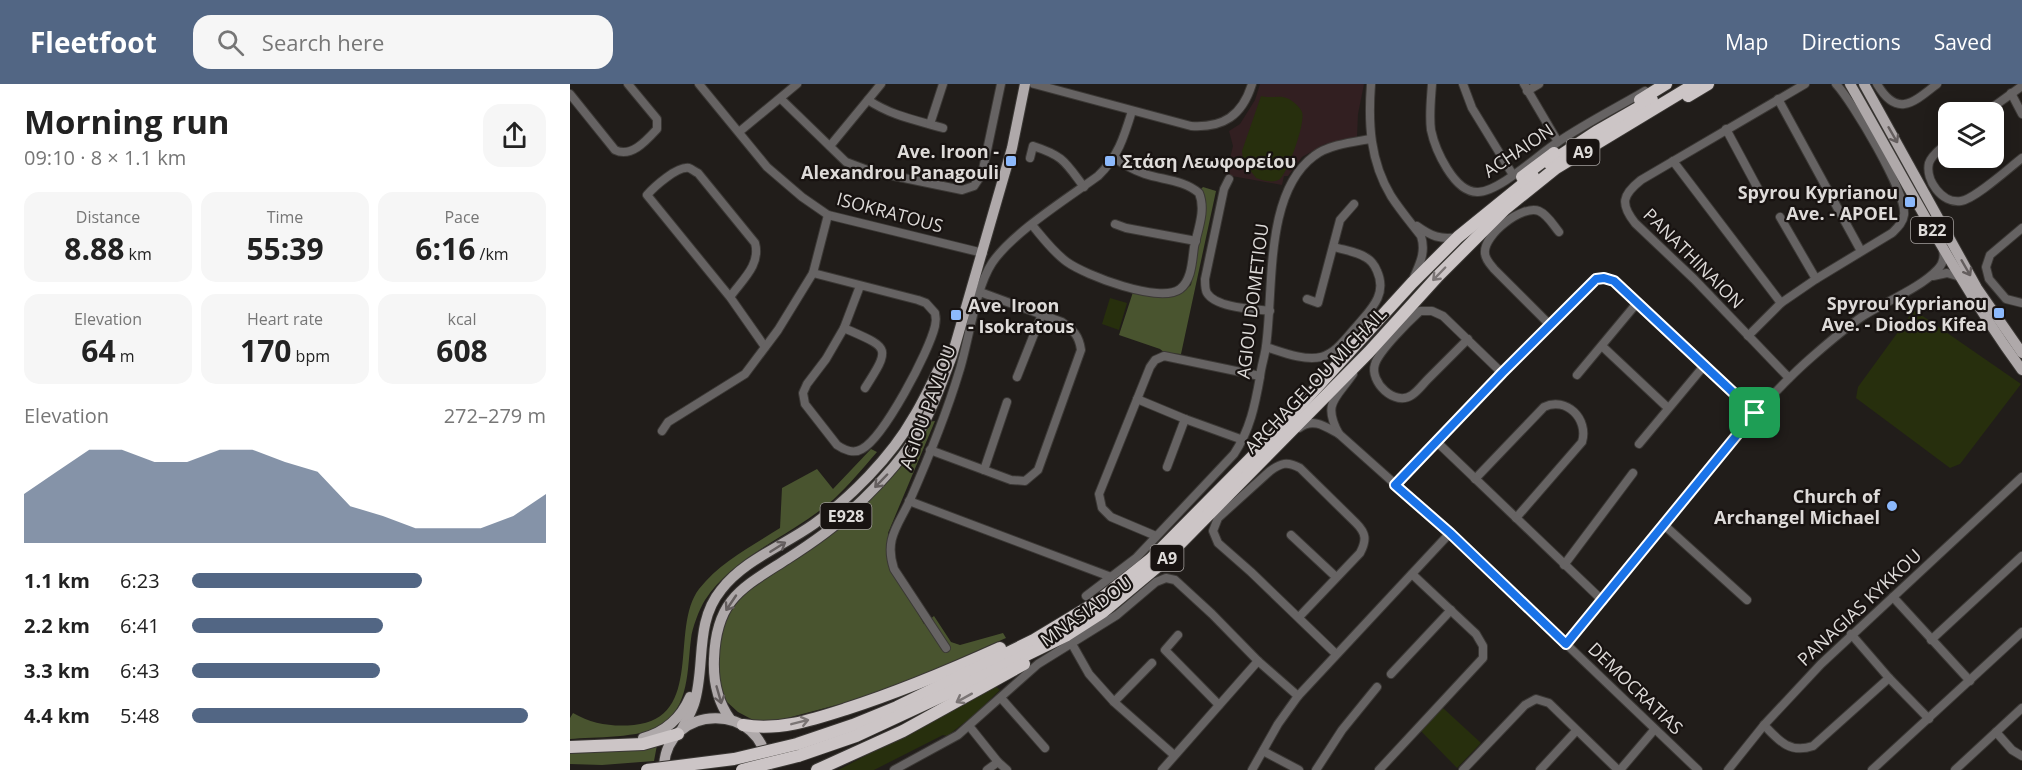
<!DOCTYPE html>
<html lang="en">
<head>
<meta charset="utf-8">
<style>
	body { margin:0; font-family:"Open Sans",sans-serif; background:#f6f6f6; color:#222; height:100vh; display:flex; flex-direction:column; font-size:22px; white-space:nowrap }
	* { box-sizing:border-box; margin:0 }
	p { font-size:20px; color:#767676 }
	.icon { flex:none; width:33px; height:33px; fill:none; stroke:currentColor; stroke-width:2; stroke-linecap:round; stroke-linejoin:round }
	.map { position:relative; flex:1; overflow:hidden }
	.side { display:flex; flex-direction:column; background:#fff; width:570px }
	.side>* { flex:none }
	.tools { position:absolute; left:1368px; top:18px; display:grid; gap:12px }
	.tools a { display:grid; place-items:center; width:66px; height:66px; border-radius:12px; background:#fff; box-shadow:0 3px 15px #0003; font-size:30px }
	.pin { position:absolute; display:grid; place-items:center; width:51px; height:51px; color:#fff; margin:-26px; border-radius:12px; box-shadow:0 3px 9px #0006 }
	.round { display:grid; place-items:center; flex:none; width:63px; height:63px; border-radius:18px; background:#f6f6f6 }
	.overview { display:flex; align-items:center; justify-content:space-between; height:102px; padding:0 24px }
	h1 { font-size:33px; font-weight:700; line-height:45px }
	.figures { display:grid; grid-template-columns:repeat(3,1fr); gap:9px; height:102px; padding:6px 24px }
	.figures div { display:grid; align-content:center; border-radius:15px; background:#f6f6f6; text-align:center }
	.figures b { font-size:30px; font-weight:700 }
	.figures small { font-size:16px; font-weight:400 }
	.figures p { font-size:16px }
	.chart { height:168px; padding:12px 24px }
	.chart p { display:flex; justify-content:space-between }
	.chart svg { width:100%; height:108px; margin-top:6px; fill:#526684; opacity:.7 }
	ul { padding:0 24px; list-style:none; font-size:20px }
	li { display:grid; grid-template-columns:96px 72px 1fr; align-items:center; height:45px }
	li i { height:15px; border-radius:8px; background:#526684 }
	header { display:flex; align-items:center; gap:36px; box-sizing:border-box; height:84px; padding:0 30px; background:#526684; color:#fff }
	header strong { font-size:28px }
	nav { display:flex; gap:33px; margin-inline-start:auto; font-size:21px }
	.search { width:420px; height:54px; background:#f6f6f6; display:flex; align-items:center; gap:15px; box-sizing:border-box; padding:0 21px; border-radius:18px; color:#767676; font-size:22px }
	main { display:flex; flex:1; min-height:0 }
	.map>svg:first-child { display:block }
	.education { fill:#321f21 }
	.green { fill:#272f0d }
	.forest { fill:#49542f }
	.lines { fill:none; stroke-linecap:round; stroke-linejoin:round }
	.minor-casing { stroke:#3b3835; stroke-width:10 }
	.major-casing { stroke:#3b3835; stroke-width:12 }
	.highway-casing { stroke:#3b3835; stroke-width:14 }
	.minor { stroke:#666363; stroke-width:8 }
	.major { stroke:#afa9aa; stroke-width:10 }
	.highway { stroke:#ccc5c6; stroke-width:12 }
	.highway-bridge-casing { stroke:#3b3835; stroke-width:14; stroke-linecap:butt }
	.highway-bridge { stroke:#ccc5c6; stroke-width:12 }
	.oneway { stroke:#645e5e }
	.oneway2 { stroke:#7b7575 }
	.route-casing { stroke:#fff; stroke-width:12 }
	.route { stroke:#1a73e8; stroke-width:8 }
	.poi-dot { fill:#8cb9fc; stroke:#181311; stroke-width:2 }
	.labels { text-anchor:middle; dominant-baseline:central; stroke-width:4.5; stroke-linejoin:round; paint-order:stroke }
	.shield { fill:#181311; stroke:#a39f9d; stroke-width:1.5 }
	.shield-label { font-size:16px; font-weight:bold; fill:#dedbd9 }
	.street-label { font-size:18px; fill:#dedbd9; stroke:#181311 }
	.poi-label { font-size:18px; font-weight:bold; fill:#dedbd9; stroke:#181311; text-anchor:end }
</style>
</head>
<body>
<header>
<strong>Fleetfoot</strong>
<div class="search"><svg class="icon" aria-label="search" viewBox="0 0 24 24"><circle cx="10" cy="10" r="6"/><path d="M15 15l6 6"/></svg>Search here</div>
<nav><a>Map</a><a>Directions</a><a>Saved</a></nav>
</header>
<main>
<section class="side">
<div class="overview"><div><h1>Morning run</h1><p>09:10 · 8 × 1.1 km</p></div><a class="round"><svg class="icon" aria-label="share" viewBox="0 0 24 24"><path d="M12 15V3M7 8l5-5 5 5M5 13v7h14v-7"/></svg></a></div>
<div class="figures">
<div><p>Distance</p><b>8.88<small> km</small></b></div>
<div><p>Time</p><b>55:39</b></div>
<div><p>Pace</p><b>6:16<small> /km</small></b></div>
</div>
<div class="figures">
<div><p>Elevation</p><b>64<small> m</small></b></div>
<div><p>Heart rate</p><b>170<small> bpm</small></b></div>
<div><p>kcal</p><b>608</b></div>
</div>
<div class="chart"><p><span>Elevation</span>272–279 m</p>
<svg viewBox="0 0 160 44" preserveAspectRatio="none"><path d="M0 44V24L10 15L20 6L30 6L40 11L50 11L60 6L70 6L80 11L90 15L100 29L110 33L120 38L130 38L140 38L150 33L160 24V44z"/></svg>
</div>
<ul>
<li><b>1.1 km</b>6:23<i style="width:65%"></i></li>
<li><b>2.2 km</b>6:41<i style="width:54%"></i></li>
<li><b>3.3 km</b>6:43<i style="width:53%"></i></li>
<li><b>4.4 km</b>5:48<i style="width:95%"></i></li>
</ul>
</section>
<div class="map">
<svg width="1452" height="686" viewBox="0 0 1452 686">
	<rect width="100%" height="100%" fill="#211d1a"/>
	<polygon class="education" points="690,0 794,0 788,30 787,53 755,60 732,73 718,92 714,92 712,101 656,91 663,62 659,47 670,40 685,16"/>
	<g class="green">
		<path d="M691,12C701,15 710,10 719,15C723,17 730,23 732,28C736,38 718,88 710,95C704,100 692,96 686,94L673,77L672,67Z"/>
		<polygon points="540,214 557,219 549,246 532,240"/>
		<polygon points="1344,226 1451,300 1390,380 1380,384 1286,314 1288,303"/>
		<polygon points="424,601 430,606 403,632 377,652 373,651 304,686 268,686 359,639"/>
		<polygon points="873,624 911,659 887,684 850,646"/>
	</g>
	<g class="forest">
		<path d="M633,103L646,107L611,270L595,269L590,265L549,251L563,208C585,213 603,217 621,201L635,126L630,106Z"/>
		<polygon points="365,337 318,449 318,478 354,540 364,532 381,558 390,561 433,549 436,554 352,591 289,615 206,637 185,637 168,628 157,618 150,605 147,576 149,548 169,513 249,459 306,410 357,338"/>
		<path d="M301,365L307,368C293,384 279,401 264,415C225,450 163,472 135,516C129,526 122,544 121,555C117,585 120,623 90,642C72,654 23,653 0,655V634L3,629C22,640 42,643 64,641C135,634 99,544 129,505C150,478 182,462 210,444L212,404L247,385L263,405Z"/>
		<polygon points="87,661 84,677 32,681 0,680 0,666"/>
	</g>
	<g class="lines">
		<defs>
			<g id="minor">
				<polyline points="129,0 197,83 232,113 258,131 413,169"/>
				<path d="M464,0L621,42C653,44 672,32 682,0"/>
				<path d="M801,0C798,40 800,77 821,112C830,126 841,139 851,152C856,168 850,179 844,193"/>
				<path d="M862,0C861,15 859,31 861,46C865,65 884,109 908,108C929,108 969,70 988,58C1016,39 1046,24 1075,7"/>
				<polyline points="893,0 902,24 943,91"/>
				<polyline points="954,0 988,58"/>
				<path d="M1307,0C1327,34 1343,19 1367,0"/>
				<polyline points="957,7 969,0"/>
				<polyline points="1441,9 1452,30"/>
				<path d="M0,10L45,66C61,74 76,57 87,45V35L58,0"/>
				<polyline points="211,15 276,78 300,87 392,106 404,102 412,90 431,0"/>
				<polyline points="1208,15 1291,167"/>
				<path d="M298,16C322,32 346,36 373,44"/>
				<polyline points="1416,28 1452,2"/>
				<polyline points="360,40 373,0"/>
				<polyline points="1156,45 1193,114"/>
				<polyline points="169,48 227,0"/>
				<path d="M1378,58C1372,64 1362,70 1359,79C1355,96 1372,120 1391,117C1405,115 1439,84 1452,74"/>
				<polyline points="260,62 311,0"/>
				<path d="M460,74L463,62C494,72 495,78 514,103"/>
				<polyline points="1103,77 1211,219"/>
				<path d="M659,95L654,105L635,195C635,200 635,206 637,209C646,224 684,225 700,227"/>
				<polyline points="1210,133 1246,195"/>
				<polyline points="545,140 556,144 626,157"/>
				<path d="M462,141C473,154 483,168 497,178C515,191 590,220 610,205C622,196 622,176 624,163C628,145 636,126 629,109C614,96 593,96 575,90C564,86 554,81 545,74"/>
				<path d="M847,142C861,152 870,156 888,153"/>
				<polyline points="1452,144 1420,171 1416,183 1419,195 1436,215 1452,219"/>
				<path d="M243,189L348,216L356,219L365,229C366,233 366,238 365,242C359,268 314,353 292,365C284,370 274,366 267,361L235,320L233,309L237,300L256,275L274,244L290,202"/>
				<polyline points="1363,192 1377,189 1387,192"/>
				<path d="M160,213C172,196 191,181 185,159L128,89C125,88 122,85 119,84C107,82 84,103 77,111L160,213L195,263"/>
				<polyline points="737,215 748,219 770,136 784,120"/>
				<path d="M979,240L924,185C920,180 915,175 915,169C913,151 953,120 969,127C978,131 983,141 989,148"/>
				<path d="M274,244C319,264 322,262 295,304"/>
				<path d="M1178,252L1211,219L1246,195L1322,149C1327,144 1333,139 1334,131C1337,109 1282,17 1266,0"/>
				<path d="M898,255C885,268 871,282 858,295C853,300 848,307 842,311C825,323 799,298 805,280C809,267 839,237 850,227H862L873,232L932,289"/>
				<polyline points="1032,262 1098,324"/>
				<path d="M696,263C712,268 734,277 751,273C766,269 775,255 786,243C800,226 818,211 807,187C805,182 801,176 795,173C787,168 774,166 764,163"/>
				<path d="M783,290C766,315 752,319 769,350L880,449L1128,686"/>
				<polyline points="1007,291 1067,219"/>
				<polyline points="447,293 472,230"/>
				<path d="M1219,294L1124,195L1065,139C1050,120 1052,111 1071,96L1235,0"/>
				<polyline points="567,315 615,335 673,356"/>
				<path d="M729,344C743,333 756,343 769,350"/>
				<polyline points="92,347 98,338 175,290 208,246 243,189 258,131"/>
				<polyline points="867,358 1033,517"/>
				<polyline points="1069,360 1133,283"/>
				<path d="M360,366L441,396L455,397L468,386L511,266C509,251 503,246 492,238L410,208"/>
				<polyline points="597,383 615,335"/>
				<polyline points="414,386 437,318"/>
				<path d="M905,395L974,323C996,312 1019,335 1012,358L946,434"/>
				<polyline points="825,401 932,289 1026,195 1034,193 1044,197 1185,329"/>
				<polyline points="339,417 541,493"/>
				<polyline points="1093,440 1177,516"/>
				<polyline points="721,451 766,493"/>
				<polyline points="586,452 541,433 532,424 529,410 580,283 585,276 594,272 690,292"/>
				<polyline points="994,481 1063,389"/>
				<path d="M516,512L566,474L664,370C680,346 685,321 690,293C691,282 695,272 696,262C704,205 694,109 744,72C758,61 783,58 800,55"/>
				<polyline points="1323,513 1400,597"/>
				<path d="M729,533L790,469C797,456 796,449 786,439L730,384C717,377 711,379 700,387L648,434L643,447L648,459L681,488L766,570"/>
				<polyline points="1281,550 1319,594 1359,635"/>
				<polyline points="608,551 595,566 649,621"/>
				<polyline points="1361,556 1452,472"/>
				<path d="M996,559C1047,501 1094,439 1144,379C1175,342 1206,304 1243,272C1259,258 1275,244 1293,232C1315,218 1350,204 1367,186C1373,180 1375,174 1373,166"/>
				<polyline points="502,560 519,590 544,618 604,671"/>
				<path d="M376,564L324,485C314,455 328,442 340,416C358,375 376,331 389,288C399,257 405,205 422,179C442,149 498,114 528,92C548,73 554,53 562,27"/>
				<polyline points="821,590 881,526"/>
				<polyline points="431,614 475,664"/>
				<polyline points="544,618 582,579"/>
				<path d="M1194,641C1209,657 1220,670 1243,662L1319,594"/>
				<polyline points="400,643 428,678 437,686"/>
				<polyline points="1426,648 1442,666 1452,672"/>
				<polyline points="693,667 729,686"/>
				<polyline points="324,686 388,651 468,580 547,531 586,498 596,494 605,496 642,530 688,577 728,612"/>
				<polyline points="417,686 428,678"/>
				<polyline points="592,686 688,577"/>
				<polyline points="682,686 708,640 728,612 880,449"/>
				<polyline points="746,686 772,646 807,603"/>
				<polyline points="809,686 913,574 913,562 906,550 842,490"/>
				<polyline points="893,686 955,621 966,615 979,619 1048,686"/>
				<polyline points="970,686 1006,647"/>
				<polyline points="1050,686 1084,646"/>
				<polyline points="1158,686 1194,641 1251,580 1452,393"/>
				<polyline points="1302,686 1452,548"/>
				<polyline points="1385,686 1452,624"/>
			</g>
			<g id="major">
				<path d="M1280,0C1336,97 1386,196 1452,286"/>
				<polyline points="1294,0 1407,204 1452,269"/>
				<path d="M160,635C148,618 143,597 144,575C146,515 172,504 217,475C239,461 263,445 282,426C308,402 334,374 352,343C364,321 373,296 382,272L442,64L455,0"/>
				<path d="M112,645C116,637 121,629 124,620C136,583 124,539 151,506C174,476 213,462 244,440C280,414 321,373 343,334C356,313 365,291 377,269"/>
				<path d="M73,654C95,648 111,634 120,613"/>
				<path d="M94,686C93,618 197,616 197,686"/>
			</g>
			<g id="highway">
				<polyline points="1118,12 1138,0"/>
				<polyline points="1070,16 1096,0"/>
				<polyline points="979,79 1026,48 1082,16"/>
				<polyline points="952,93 984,69"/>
				<path d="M173,641C209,647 242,636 276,625C329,608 379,587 430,564"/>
				<polyline points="227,660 283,641 327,623 464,556 527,518 581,475 695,360 842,199 888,153 963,92"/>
				<polyline points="0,663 73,660 108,650"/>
				<polyline points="228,672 286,652 385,606 497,551 533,528 587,483 799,268 868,192 935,125 986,84 1125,0"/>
				<polyline points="247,686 333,647 454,580"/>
			</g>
		</defs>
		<use href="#minor" class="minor-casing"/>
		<use href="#major" class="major-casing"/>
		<use href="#highway" class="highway-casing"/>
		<use href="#minor" class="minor"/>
		<use href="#major" class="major"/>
		<use href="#highway" class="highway"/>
		<defs>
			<g id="highway-bridge">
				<polyline points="77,686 164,675 227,660"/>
				<polyline points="172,686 228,672"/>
			</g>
		</defs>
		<use href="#highway-bridge" class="highway-bridge-casing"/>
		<use href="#highway-bridge" class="highway-bridge"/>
	</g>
	<defs><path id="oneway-shaft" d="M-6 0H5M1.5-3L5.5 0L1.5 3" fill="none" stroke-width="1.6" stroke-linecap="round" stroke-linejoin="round" transform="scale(1.5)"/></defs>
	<g class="oneway">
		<use href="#oneway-shaft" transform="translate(1323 51) rotate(60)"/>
		<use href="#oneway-shaft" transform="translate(1396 184) rotate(60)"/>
		<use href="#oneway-shaft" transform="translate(311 397) rotate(134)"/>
		<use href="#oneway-shaft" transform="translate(208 463) rotate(-32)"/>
		<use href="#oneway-shaft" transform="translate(161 519) rotate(124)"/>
		<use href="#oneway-shaft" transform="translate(149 611) rotate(74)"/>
	</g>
	<g class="oneway2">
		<use href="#oneway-shaft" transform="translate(869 190) rotate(134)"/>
		<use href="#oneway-shaft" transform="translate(394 614) rotate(151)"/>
		<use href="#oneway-shaft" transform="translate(230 638) rotate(-14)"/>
	</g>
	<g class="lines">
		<defs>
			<polygon id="route" points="1034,194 1044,197 1185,329 996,560 880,449 825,401 932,289 1026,195"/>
		</defs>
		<use href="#route" class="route-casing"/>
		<use href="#route" class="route"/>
	</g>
	<g class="poi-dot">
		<rect x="435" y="71" width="12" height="12" rx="3"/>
		<rect x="534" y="71" width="12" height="12" rx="3"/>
		<rect x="1334" y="112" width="12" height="12" rx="3"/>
		<rect x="1423" y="223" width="12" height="12" rx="3"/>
		<rect x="380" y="225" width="12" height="12" rx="3"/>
		<circle cx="1322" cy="422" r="6"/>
	</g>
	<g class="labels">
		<g class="shield">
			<rect x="996.5" y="55" width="33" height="26" rx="4.5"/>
			<rect x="1341" y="133" width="42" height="26" rx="4.5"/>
			<rect x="250.5" y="419" width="51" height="26" rx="4.5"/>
			<rect x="580.5" y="461" width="33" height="26" rx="4.5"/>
		</g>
		<g class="shield-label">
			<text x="1013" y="68">A9</text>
			<text x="1362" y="146">B22</text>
			<text x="276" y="432">E928</text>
			<text x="597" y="474">A9</text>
		</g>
		<g class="street-label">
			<text transform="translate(948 66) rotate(-34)">ACHAION</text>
			<text transform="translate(320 128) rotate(15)">ISOKRATOUS</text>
			<text transform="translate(1124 174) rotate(45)">PANATHINAION</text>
			<text transform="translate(682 217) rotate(-83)">AGIOU DOMETIOU</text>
			<text transform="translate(745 296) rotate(-46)">ARCHAGELOU MICHAIL</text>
			<text transform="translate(357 323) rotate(-70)">AGIOU PAVLOU</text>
			<text transform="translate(1289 523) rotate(-43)">PANAGIAS KYKKOU</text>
			<text transform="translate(516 527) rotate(-35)">MNASIADOU</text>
			<text transform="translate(1066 604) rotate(44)">DEMOCRATIAS</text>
		</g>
		<g class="poi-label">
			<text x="429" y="67">Ave. Iroon -<tspan x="429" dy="21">Alexandrou Panagouli</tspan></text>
			<text x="552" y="77" text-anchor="start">Στάση Λεωφορείου</text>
			<text x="1328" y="108">Spyrou Kyprianou<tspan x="1328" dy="21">Ave. - APOEL</tspan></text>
			<text x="1417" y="219">Spyrou Kyprianou<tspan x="1417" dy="21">Ave. - Diodos Kifea</tspan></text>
			<text x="398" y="221" text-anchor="start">Ave. Iroon<tspan x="398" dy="21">- Isokratous</tspan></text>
			<text x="1310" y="412">Church of<tspan x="1310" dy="21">Archangel Michael</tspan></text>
		</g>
	</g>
</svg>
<div class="tools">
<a><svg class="icon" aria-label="layers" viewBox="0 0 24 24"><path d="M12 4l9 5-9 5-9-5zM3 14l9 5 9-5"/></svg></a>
</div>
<div class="pin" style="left:1185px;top:329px;background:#1e9e55"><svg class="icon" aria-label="arrive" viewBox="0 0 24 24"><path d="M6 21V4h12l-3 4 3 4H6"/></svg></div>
</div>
</main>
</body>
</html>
